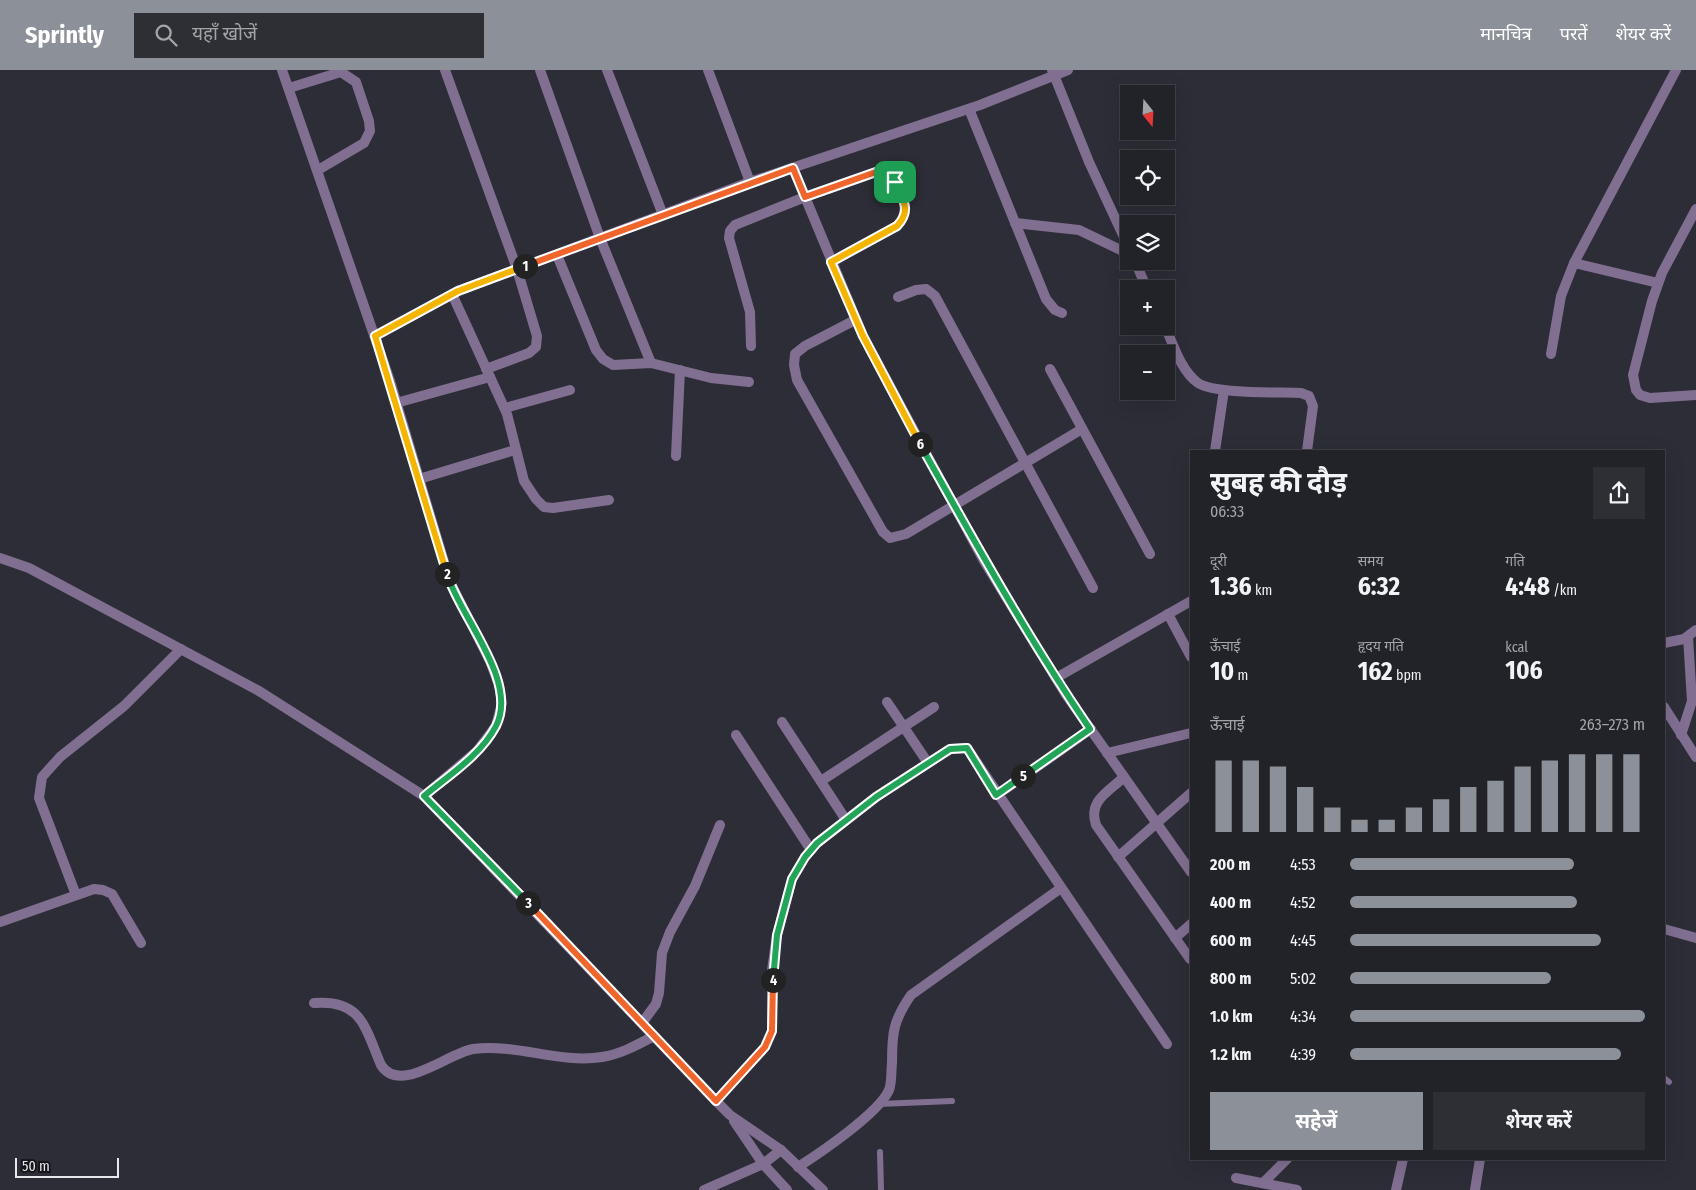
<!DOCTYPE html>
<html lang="hi">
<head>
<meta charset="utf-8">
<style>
	body { margin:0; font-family:"Fira Sans Condensed","Noto Sans Devanagari",sans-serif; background:#2e2f35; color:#f1f3f6; height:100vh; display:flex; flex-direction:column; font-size:19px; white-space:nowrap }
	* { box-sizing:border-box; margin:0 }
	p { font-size:16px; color:#a2a4a8 }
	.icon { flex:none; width:28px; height:28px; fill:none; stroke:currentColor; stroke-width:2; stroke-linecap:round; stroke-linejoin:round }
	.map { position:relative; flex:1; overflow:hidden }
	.drawer { position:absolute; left:1190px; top:380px; width:475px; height:710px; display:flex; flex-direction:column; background:#222229; border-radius:0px; box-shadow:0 5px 20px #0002,0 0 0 1px #3f3f46 }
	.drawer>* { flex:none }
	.needle { width:32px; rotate:162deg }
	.controls { position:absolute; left:1120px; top:15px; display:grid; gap:10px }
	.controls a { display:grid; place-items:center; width:55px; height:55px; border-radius:0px; background:#222229; box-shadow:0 5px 20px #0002,0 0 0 1px #3f3f46; font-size:25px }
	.scale { position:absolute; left:15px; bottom:12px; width:104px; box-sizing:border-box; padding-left:5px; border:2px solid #e7e7ed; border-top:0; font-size:14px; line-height:18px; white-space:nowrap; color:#e7e7ed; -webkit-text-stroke:4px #16161a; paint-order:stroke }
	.pin { position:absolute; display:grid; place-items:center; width:42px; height:42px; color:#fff; margin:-21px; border-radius:10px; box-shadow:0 2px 8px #0006 }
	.km { position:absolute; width:25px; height:25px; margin:-12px; border-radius:50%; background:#222; color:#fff; font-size:14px; line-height:25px; text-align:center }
	.round { display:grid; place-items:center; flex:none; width:52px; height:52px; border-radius:0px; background:#2e2f35 }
	.overview { display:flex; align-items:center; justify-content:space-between; height:85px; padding:0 20px }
	h1 { font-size:28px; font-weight:700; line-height:38px }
	.figures { display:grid; grid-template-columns:repeat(3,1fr); gap:8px; height:85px; padding:5px 20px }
	.figures div { display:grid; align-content:center }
	.figures b { font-size:25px; font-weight:700 }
	.figures small { font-size:14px; font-weight:400 }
	.figures p { font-size:14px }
	.chart { height:140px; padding:10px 20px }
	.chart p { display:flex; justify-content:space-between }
	.chart svg { width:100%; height:90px; margin-top:5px; stroke:#8c9099; stroke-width:6 }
	.primary-button { display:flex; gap:10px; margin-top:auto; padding:10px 20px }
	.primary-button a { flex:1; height:58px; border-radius:0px; background:#8c9099; color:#fff; font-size:20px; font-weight:700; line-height:58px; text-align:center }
	.primary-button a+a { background:#2e2f35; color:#f1f3f6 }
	ul { padding:0 20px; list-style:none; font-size:16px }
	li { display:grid; grid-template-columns:80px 60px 1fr; align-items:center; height:38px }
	li i { height:12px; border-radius:6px; background:#8c9099 }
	header { display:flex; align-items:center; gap:30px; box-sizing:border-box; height:70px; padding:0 25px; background:#8c9099; color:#fff }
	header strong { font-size:24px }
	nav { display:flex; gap:28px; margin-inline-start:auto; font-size:18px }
	.search { width:350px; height:45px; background:#2e2f35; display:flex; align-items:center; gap:12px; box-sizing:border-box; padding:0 18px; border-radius:0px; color:#a2a4a8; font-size:19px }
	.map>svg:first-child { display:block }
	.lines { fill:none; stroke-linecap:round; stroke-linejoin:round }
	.service { stroke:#816f91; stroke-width:6 }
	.minor { stroke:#816f91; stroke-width:10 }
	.tertiary { stroke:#816f91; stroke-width:10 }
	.split-1-casing { stroke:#fff; stroke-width:10 }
	.split-2-casing { stroke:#fff; stroke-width:10 }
	.split-3-casing { stroke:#fff; stroke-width:10 }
	.split-4-casing { stroke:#fff; stroke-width:10 }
	.split-5-casing { stroke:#fff; stroke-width:10 }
	.split-6-casing { stroke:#fff; stroke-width:10 }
	.split-7-casing { stroke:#fff; stroke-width:10 }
	.split-1 { stroke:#f0652b; stroke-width:6 }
	.split-2 { stroke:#f5b400; stroke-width:6 }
	.split-3 { stroke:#22a559; stroke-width:6 }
	.split-4 { stroke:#f0652b; stroke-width:6 }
	.split-5 { stroke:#22a559; stroke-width:6 }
	.split-6 { stroke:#22a559; stroke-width:6 }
	.split-7 { stroke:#f5b400; stroke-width:6 }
</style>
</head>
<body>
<header>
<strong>Sprintly</strong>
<div class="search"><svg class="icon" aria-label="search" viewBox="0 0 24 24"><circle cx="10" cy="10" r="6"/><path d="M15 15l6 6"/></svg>यहाँ खोजें</div>
<nav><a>मानचित्र</a><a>परतें</a><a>शेयर करें</a></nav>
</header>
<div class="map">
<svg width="1696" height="1120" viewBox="0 0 1696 1120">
	<rect width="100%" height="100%" fill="#2d2d37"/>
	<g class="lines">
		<g class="service">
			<polyline points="1664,1008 1669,1012"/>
			<polyline points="879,1034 952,1031"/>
			<polyline points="880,1082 881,1120"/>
		</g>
		<g class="minor">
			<polyline points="445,0 517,199 537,266 536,277 529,283 486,299"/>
			<polyline points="540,0 600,168 651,293"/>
			<polyline points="607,0 663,145"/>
			<polyline points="708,0 750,112"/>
			<polyline points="1052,0 1089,92 1129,178"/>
			<polyline points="289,18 341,2 356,12 369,51 370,61 364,73 318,100"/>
			<polyline points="969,39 1046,229 1055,240 1062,243"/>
			<polyline points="793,98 863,266 984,491 1065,623 1191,802"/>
			<polyline points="1696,139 1662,203 1652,231 1633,305 1636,320 1640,325 1650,328 1696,325"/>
			<polyline points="1015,153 1079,160 1129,184"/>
			<polyline points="557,185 596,280 603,289 613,295 651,293 711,308 749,312"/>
			<polyline points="1135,191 1147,219"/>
			<polyline points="1574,193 1658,213"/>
			<polyline points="452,224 507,344 524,411 536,429 544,437 553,438 609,430"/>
			<polyline points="898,227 916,220 926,219 935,226 1093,518"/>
			<polyline points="855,250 805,276 795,284 794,295 797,310 883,462 890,468 906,464 1082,359"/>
			<path d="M1165,256C1173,274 1181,301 1198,313C1214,324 1279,322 1301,323L1309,326L1313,336L1307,381"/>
			<polyline points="375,266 458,221 750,112 980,35 1068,0"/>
			<path d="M751,276L750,242L729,168L730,161L735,155L805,127L876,102L888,104C901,119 913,140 897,156L831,192"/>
			<polyline points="1551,284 1561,226 1574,193 1676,0"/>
			<polyline points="1050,299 1150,484"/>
			<polyline points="396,333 490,307"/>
			<polyline points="505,338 570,320"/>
			<polyline points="1215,381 1224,320"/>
			<polyline points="676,386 680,300"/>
			<polyline points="419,409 515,380"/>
			<polyline points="1168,544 1191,587"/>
			<polyline points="1664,573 1684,569 1696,560"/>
			<polyline points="1056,608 1191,531"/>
			<polyline points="887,632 928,693"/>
			<polyline points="1664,637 1696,687"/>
			<polyline points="782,652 846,750"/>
			<polyline points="736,665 811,780"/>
			<polyline points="1681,665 1692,631 1688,567"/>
			<polyline points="1107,683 1191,663"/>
			<path d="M1124,707C1107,723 1088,731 1096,755L1190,889"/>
			<polyline points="821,711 934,637"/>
			<polyline points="997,725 1091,659"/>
			<polyline points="1118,787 1191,723"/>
			<polyline points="76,825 39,728 42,707 60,687 124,636 181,579"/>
			<polyline points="0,852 94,819 103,820 112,824 141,873"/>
			<polyline points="1664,859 1696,868"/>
			<polyline points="1175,868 1191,854"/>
			<path d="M314,933C362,929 365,958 381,995C400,1025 448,983 473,979C516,973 559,994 602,987C621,984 637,975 654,966"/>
			<polyline points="642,953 656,934 659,923 662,883 670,862 695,816 720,755"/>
			<polyline points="716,1031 765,977 772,961 772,900 777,865 792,809 805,787 817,773 876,727 950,679 967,678 1167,974"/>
			<path d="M798,1097C820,1083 879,1043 889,1020C892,1013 891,1001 892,993C892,963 893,951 911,925L1061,818"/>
			<polyline points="1236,1108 1297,1120"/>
			<polyline points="1263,1113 1287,1089"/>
			<polyline points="704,1120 763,1094 781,1080"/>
			<polyline points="1396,1120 1403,1089"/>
			<polyline points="1475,1120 1480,1089"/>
		</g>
		<g class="tertiary">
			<polyline points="282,0 390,311 450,512 490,591 499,615 502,633 496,656 477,681 424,726"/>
			<polyline points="0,488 29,498 259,621 424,726 716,1031 730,1045 781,1080 823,1120"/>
			<polyline points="734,1051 763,1094 787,1120"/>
		</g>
	</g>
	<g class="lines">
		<defs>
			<polyline id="split-1" points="525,196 793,98 805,127 876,102 888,104 895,112"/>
			<polyline id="split-2" points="447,504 375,266 458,221 525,196"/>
			<path id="split-3" d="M447,504C460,547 519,611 496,656C481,685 448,706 424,726L528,833"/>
			<polyline id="split-4" points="528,833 716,1031 765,977 772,961 773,910"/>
			<polyline id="split-5" points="773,910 777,865 792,809 805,787 817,773 876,727 950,679 967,678 996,725 1023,706"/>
			<path id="split-6" d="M920,374C974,471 1028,568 1090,659L1023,706"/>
			<path id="split-7" d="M895,112C903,130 912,140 897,156L831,192L863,266L920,374"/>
		</defs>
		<use href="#split-1" class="split-1-casing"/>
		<use href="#split-2" class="split-2-casing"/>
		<use href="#split-3" class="split-3-casing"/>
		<use href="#split-4" class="split-4-casing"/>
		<use href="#split-5" class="split-5-casing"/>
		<use href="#split-6" class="split-6-casing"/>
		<use href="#split-7" class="split-7-casing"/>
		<use href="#split-1" class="split-1"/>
		<use href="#split-2" class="split-2"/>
		<use href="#split-3" class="split-3"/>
		<use href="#split-4" class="split-4"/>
		<use href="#split-5" class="split-5"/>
		<use href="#split-6" class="split-6"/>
		<use href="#split-7" class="split-7"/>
	</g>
</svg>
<div class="controls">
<a><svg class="needle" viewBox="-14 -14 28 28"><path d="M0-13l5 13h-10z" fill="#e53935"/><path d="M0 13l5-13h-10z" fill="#a2a4a8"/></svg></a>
<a><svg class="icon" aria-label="locate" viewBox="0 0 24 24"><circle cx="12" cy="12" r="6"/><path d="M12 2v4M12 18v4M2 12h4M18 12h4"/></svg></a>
<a><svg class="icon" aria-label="layers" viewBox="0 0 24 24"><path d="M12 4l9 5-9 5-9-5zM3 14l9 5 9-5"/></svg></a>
<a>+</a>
<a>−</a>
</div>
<div class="scale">50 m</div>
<div class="pin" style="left:895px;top:112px;background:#1e9e55"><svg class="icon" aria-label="arrive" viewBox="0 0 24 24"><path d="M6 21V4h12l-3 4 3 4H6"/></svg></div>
<b class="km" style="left:525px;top:196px">1</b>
<b class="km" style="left:447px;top:504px">2</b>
<b class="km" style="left:528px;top:833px">3</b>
<b class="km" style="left:773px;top:910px">4</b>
<b class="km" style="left:1023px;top:706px">5</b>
<b class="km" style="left:920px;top:374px">6</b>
<section class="drawer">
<div class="overview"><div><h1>सुबह की दौड़</h1><p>06:33</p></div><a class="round"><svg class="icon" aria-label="share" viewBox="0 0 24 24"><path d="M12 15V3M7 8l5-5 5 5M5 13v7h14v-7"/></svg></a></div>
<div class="figures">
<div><p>दूरी</p><b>1.36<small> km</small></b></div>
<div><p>समय</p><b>6:32</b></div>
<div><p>गति</p><b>4:48<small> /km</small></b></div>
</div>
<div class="figures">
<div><p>ऊँचाई</p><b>10<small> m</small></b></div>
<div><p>हृदय गति</p><b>162<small> bpm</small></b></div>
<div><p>kcal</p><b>106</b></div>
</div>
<div class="chart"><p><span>ऊँचाई</span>263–273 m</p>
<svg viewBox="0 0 160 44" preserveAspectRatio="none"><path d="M5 44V9M15 44V9M25 44V12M35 44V22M45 44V32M55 44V38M65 44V38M75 44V32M85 44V28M95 44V22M105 44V19M115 44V12M125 44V9M135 44V6M145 44V6M155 44V6"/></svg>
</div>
<ul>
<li><b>200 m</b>4:53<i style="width:76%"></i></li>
<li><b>400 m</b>4:52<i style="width:77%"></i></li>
<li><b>600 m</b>4:45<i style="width:85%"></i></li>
<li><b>800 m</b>5:02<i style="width:68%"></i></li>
<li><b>1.0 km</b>4:34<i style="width:100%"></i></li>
<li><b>1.2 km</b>4:39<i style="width:92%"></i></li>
</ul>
<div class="primary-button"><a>सहेजें</a><a>शेयर करें</a></div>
</section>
</div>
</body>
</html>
